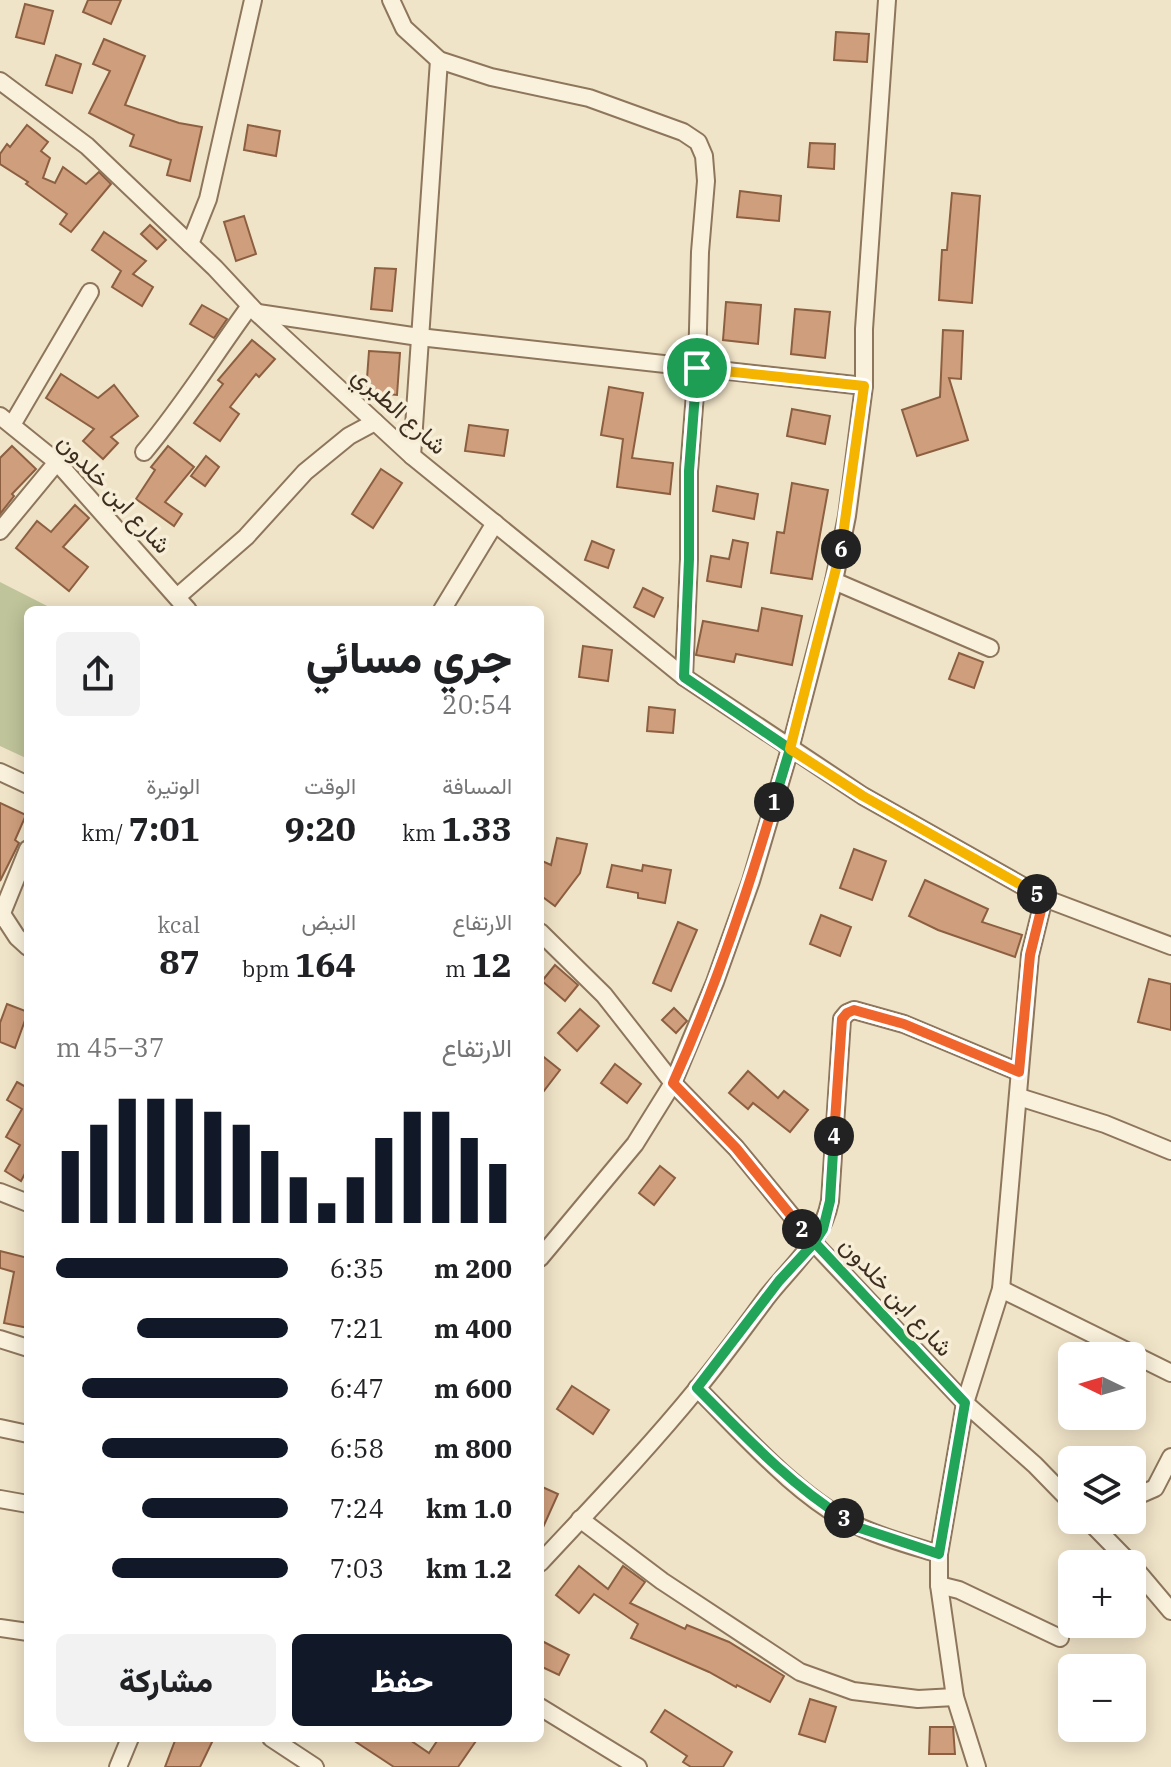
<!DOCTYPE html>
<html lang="ar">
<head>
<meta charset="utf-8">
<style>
	body { margin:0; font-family:"IBM Plex Serif",Vazirmatn,serif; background:#f2f2f2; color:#202124; direction:rtl; height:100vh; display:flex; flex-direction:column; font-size:30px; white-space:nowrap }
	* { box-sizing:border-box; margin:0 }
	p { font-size:26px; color:#757577 }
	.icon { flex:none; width:44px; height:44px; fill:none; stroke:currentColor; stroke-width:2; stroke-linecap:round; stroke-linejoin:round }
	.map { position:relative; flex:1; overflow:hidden; direction:ltr }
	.drawer { position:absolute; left:24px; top:606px; width:520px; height:1136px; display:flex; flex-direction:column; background:#fff; border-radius:12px; box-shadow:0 4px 20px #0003; direction:rtl }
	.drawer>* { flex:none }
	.needle { width:52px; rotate:275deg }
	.fabs { position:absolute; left:1058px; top:1342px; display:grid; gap:16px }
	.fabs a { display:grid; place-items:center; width:88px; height:88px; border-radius:12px; background:#fff; box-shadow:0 4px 20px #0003; font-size:40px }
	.pin { position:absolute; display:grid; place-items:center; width:68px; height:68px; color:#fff; margin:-34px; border:4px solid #fff; border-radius:50%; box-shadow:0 2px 8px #0007 }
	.km { position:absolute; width:40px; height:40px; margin:-20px; border-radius:50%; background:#222; color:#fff; font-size:22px; line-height:40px; text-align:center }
	.round { display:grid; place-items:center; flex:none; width:84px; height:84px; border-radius:12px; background:#f2f2f2 }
	.overview { display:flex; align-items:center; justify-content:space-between; height:136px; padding:0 32px }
	h1 { font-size:44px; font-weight:800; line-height:60px }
	.stats { display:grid; grid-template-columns:repeat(3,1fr); gap:12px; height:136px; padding:8px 32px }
	.stats div { display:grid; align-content:center }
	.stats b { font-size:34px; font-weight:800 }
	.stats small { font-size:22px; font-weight:400 }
	.stats p { font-size:22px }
	.chart { height:224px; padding:16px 32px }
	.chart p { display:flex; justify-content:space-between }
	.chart svg { width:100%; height:144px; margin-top:8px; stroke:#111827; stroke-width:6 }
	.primary-button { display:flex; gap:16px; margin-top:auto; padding:16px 32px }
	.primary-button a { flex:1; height:92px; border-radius:12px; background:#111827; color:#fff; font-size:32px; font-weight:800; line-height:92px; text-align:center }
	.primary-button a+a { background:#f2f2f2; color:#202124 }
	ul { padding:0 32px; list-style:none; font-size:26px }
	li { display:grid; grid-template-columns:128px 96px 1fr; align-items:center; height:60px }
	li i { height:20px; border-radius:10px; background:#111827 }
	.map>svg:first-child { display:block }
	.cemetery { fill:#bfc49a }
	.building { fill:#cf9f7d; stroke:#8d5f41; stroke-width:2 }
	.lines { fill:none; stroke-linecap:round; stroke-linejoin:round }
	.street-casing { stroke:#8d765c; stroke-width:20 }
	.street { stroke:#faf1dc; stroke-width:16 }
	.split-1-casing { stroke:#fff; stroke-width:16 }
	.split-2-casing { stroke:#fff; stroke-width:16 }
	.split-3-casing { stroke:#fff; stroke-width:16 }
	.split-4-casing { stroke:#fff; stroke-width:16 }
	.split-5-casing { stroke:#fff; stroke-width:16 }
	.split-6-casing { stroke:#fff; stroke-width:16 }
	.split-7-casing { stroke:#fff; stroke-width:16 }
	.split-1 { stroke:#22a559; stroke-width:10 }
	.split-2 { stroke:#f0652b; stroke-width:10 }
	.split-3 { stroke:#22a559; stroke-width:10 }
	.split-4 { stroke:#22a559; stroke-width:10 }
	.split-5 { stroke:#f0652b; stroke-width:10 }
	.split-6 { stroke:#f5b400; stroke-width:10 }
	.split-7 { stroke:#f5b400; stroke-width:10 }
	.labels { text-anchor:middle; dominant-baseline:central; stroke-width:7; stroke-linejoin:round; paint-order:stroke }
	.street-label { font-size:24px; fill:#3d2e20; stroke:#f7eed8 }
</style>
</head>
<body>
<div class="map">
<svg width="1171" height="1767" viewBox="0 0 1171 1767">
	<rect width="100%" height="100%" fill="#f0e4c8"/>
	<polygon class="cemetery" points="0,582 55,610 28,610 28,759 0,746"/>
	<g class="building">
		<polygon points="88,0 121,0 111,24 83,12"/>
		<polygon points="25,4 53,11 44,44 16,37"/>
		<polygon points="836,32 869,34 867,62 834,60"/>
		<polygon points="104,39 145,56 125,105 179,123 202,127 190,181 167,175 171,160 130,146 134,135 89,113 110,71 93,64"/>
		<polygon points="56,55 81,64 72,93 46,85"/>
		<polygon points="27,125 48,142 41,151 50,158 43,178 55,183 63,167 86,184 99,172 111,184 71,232 60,224 67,214 26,184 28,182 0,164 0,154 7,144 10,147"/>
		<polygon points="248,125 280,131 276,156 244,150"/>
		<polygon points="810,143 835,144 834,169 808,167"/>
		<polygon points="740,191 781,196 779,221 737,217"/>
		<polygon points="952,193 980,196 972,303 939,300 942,250 947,250"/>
		<polygon points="244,216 256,254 236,261 224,222"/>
		<polygon points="150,225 166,240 157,249 141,234"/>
		<polygon points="104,232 146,261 133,274 153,287 142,306 112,287 121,271 92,250"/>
		<polygon points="375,268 396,269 392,311 371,309"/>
		<polygon points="726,302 761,305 758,344 723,340"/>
		<polygon points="202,305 227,319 214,338 190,324"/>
		<polygon points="795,309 830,312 825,358 791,354"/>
		<polygon points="943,330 963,331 961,379 949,378 968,440 917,456 902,410 940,397"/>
		<polygon points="252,340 275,359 259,377 256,374 230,407 239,414 220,441 194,423 223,384 218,380"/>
		<polygon points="369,351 400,353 397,395 366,392"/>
		<polygon points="61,374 98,398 114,385 138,416 111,437 118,443 103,459 83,441 94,429 46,398"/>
		<polygon points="609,387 643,393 632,458 673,463 670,494 617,487 623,439 601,435"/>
		<polygon points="792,409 830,416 825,444 787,436"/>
		<polygon points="469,425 508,430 504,456 465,451"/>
		<polygon points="12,446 36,469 12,494 14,496 0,514 0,458"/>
		<polygon points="168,446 194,467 165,502 182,514 174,526 136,499 155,470 151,467"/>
		<polygon points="206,456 219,467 205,486 191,476"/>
		<polygon points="381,469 402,483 373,528 352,514"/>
		<polygon points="792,483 828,490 812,579 771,573 777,532 784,533"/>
		<polygon points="717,486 758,494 754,519 713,511"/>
		<polygon points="75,505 89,518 63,547 88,567 69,591 16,548 37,521 51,532"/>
		<polygon points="733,540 748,543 741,587 707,581 711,556 729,559"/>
		<polygon points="592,541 614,550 608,568 585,560"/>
		<polygon points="643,588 663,598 654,617 634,607"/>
		<polygon points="762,608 802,616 792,665 736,654 734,662 696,655 703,621 758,631"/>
		<polygon points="583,646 612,650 608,681 579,677"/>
		<polygon points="959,653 983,662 974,688 949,679"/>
		<polygon points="649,707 675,710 673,733 647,731"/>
		<polygon points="0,803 26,815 15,840 19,843 0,881"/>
		<polygon points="557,838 587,844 580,873 555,906 540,895 540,860 551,865"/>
		<polygon points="854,849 886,861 872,900 840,888"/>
		<polygon points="612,865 642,871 643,865 671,870 665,903 638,898 638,893 607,887"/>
		<polygon points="925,880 988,909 982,922 1022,935 1015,957 938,930 909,916"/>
		<polygon points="821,915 851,927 840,956 810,944"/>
		<polygon points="678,922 697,930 671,991 653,983"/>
		<polygon points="555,965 578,985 565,1001 542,981"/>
		<polygon points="1149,979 1171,984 1171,1030 1138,1022"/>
		<polygon points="7,1004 28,1012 15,1048 0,1042 0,1023"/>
		<polygon points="674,1008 687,1021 676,1033 662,1020"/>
		<polygon points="580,1009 599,1026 577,1051 558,1033"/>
		<polygon points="540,1054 560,1070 540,1096"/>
		<polygon points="615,1064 641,1084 627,1103 601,1083"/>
		<polygon points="748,1071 778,1098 784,1091 808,1110 790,1132 753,1103 748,1109 729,1093"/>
		<polygon points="17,1082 28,1088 28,1168 21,1181 5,1171 20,1145 6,1137 22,1109 7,1100"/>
		<polygon points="660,1166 675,1178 654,1205 639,1193"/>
		<polygon points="0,1251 28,1258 28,1328 4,1323 14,1272 0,1268"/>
		<polygon points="572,1386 609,1410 593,1434 557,1409"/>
		<polygon points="540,1486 558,1494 540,1534"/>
		<polygon points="579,1566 608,1589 623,1566 645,1582 630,1603 685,1629 687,1625 729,1642 784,1676 770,1702 737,1685 736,1687 709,1672 631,1638 638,1624 594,1594 579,1613 556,1595"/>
		<polygon points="540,1640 569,1655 559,1675 540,1666"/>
		<polygon points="810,1699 836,1707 825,1742 799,1734"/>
		<polygon points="665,1710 732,1752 723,1767 691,1767 683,1762 687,1756 651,1732"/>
		<polygon points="930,1727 953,1727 955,1754 929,1754"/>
		<polygon points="176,1738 214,1738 200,1767 165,1767"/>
		<polygon points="350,1738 407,1738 429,1753 439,1738 478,1738 458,1767 394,1767"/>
	</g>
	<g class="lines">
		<defs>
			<g id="street">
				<polyline points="391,0 404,28 439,60 491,77 589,98 683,132 698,142 704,156 706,181 700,252 697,368 689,471 689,559 684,677"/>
				<polyline points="0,81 87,146 215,268 257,313 412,456 684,677 863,796 1044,898 1171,946"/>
				<polyline points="190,244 208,199 253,0"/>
				<polyline points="258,313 419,337 864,386"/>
				<polyline points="0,416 57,462 188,610"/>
				<polyline points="12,425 90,292"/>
				<path d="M144,452C183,406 214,355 250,306"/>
				<polyline points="412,456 439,60"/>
				<polyline points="0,531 57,462"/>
				<polyline points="834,581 990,648"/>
				<polyline points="177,597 246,537 305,472 349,436 375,422"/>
				<polyline points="442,610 495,523"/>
				<polyline points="0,772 28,785"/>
				<polyline points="2,914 17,937 28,947"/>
				<polyline points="0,918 28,849"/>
				<polyline points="540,932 604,995 673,1083 736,1148 814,1243 965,1403 1035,1465 1072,1503"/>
				<polyline points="1019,1097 1105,1124 1171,1151"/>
				<polyline points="0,1192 28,1203"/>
				<polyline points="540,1258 635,1144 673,1083 715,982 751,881 790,749 834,581 847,516 864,386 864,329 887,0"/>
				<polyline points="1001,1289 1171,1373"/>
				<polyline points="0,1339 28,1348"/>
				<path d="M697,1388C744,1435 802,1502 862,1528C887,1539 913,1546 939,1554"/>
				<polyline points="0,1428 28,1434"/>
				<polyline points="1132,1498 1155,1488 1171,1457"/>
				<polyline points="0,1499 28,1504"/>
				<polyline points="580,1519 662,1581 800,1672 853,1691 918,1699 955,1697"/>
				<polyline points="1088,1520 1131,1564"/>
				<path d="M540,1563C593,1506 647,1450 696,1390C721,1360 744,1328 767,1297C792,1265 822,1242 830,1201L842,1019L847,1013L854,1010L904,1024L1019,1072"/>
				<polyline points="1132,1565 1171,1611"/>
				<polyline points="939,1585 959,1590 1060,1638"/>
				<polyline points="0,1628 28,1632"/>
				<polyline points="540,1707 638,1767"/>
				<polyline points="271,1738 315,1767"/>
				<polyline points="118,1767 130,1738"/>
				<polyline points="977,1767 955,1697 939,1585 939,1554 965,1403 1001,1289 1030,955 1044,898"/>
			</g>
		</defs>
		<use href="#street" class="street-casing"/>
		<use href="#street" class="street"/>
	</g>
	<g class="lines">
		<defs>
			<polyline id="split-1" points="697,368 689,471 689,559 684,677 790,749 774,802"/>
			<path id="split-2" d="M774,802C746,898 714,992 673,1083L736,1148L802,1229"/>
			<polyline id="split-3" points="802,1229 965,1403 939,1554 860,1528 844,1518"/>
			<path id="split-4" d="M834,1136L830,1201L823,1229L814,1243L779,1281L697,1388C744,1435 788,1483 844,1518"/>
			<polyline id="split-5" points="834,1136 842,1019 847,1013 854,1010 904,1024 1019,1072 1030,955 1044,898 1037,894"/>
			<polyline id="split-6" points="841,549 790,749 863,796 1037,894"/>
			<polyline id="split-7" points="697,368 864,386 841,549"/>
		</defs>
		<use href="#split-1" class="split-1-casing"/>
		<use href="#split-2" class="split-2-casing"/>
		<use href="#split-3" class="split-3-casing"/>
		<use href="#split-4" class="split-4-casing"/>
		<use href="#split-5" class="split-5-casing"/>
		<use href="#split-6" class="split-6-casing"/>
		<use href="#split-7" class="split-7-casing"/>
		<use href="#split-1" class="split-1"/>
		<use href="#split-2" class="split-2"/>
		<use href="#split-3" class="split-3"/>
		<use href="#split-4" class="split-4"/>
		<use href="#split-5" class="split-5"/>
		<use href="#split-6" class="split-6"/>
		<use href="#split-7" class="split-7"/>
	</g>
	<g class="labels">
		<g class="street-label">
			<text transform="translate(400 410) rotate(42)">شارع الطبري</text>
			<text transform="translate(115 493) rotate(47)">شارع ابن خلدون</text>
			<text transform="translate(897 1296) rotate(47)">شارع ابن خلدون</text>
		</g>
	</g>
</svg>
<div class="fabs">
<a><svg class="needle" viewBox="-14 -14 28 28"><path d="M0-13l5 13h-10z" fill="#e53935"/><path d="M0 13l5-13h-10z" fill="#757577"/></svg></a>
<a><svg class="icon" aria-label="layers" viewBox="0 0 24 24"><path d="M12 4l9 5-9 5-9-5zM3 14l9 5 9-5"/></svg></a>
<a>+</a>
<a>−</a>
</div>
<div class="pin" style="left:697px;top:368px;background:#1e9e55"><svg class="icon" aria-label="arrive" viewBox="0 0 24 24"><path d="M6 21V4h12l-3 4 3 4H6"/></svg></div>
<b class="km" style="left:774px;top:802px">1</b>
<b class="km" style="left:802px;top:1229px">2</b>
<b class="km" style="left:844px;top:1518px">3</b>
<b class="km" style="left:834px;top:1136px">4</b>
<b class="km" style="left:1037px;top:894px">5</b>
<b class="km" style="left:841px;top:549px">6</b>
<section class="drawer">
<div class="overview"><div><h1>جري مسائي</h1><p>20:54</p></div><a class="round"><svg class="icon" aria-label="share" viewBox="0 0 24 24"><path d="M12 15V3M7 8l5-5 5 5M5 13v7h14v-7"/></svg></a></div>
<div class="stats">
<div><p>المسافة</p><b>1.33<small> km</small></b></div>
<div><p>الوقت</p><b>9:20</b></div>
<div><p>الوتيرة</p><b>7:01<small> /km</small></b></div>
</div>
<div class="stats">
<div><p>الارتفاع</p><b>12<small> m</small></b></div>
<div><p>النبض</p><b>164<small> bpm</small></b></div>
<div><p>kcal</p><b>87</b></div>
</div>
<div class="chart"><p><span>الارتفاع</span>37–45 m</p>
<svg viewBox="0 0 160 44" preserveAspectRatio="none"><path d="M5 44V22M15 44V14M25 44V6M35 44V6M45 44V6M55 44V10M65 44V14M75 44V22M85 44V30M95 44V38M105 44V30M115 44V18M125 44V10M135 44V10M145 44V18M155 44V26"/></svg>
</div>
<ul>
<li><b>200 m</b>6:35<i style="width:100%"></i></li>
<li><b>400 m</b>7:21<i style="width:65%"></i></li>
<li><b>600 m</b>6:47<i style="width:89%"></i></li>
<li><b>800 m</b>6:58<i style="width:80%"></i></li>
<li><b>1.0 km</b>7:24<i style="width:63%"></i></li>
<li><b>1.2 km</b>7:03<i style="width:76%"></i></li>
</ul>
<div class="primary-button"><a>حفظ</a><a>مشاركة</a></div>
</section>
</div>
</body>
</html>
